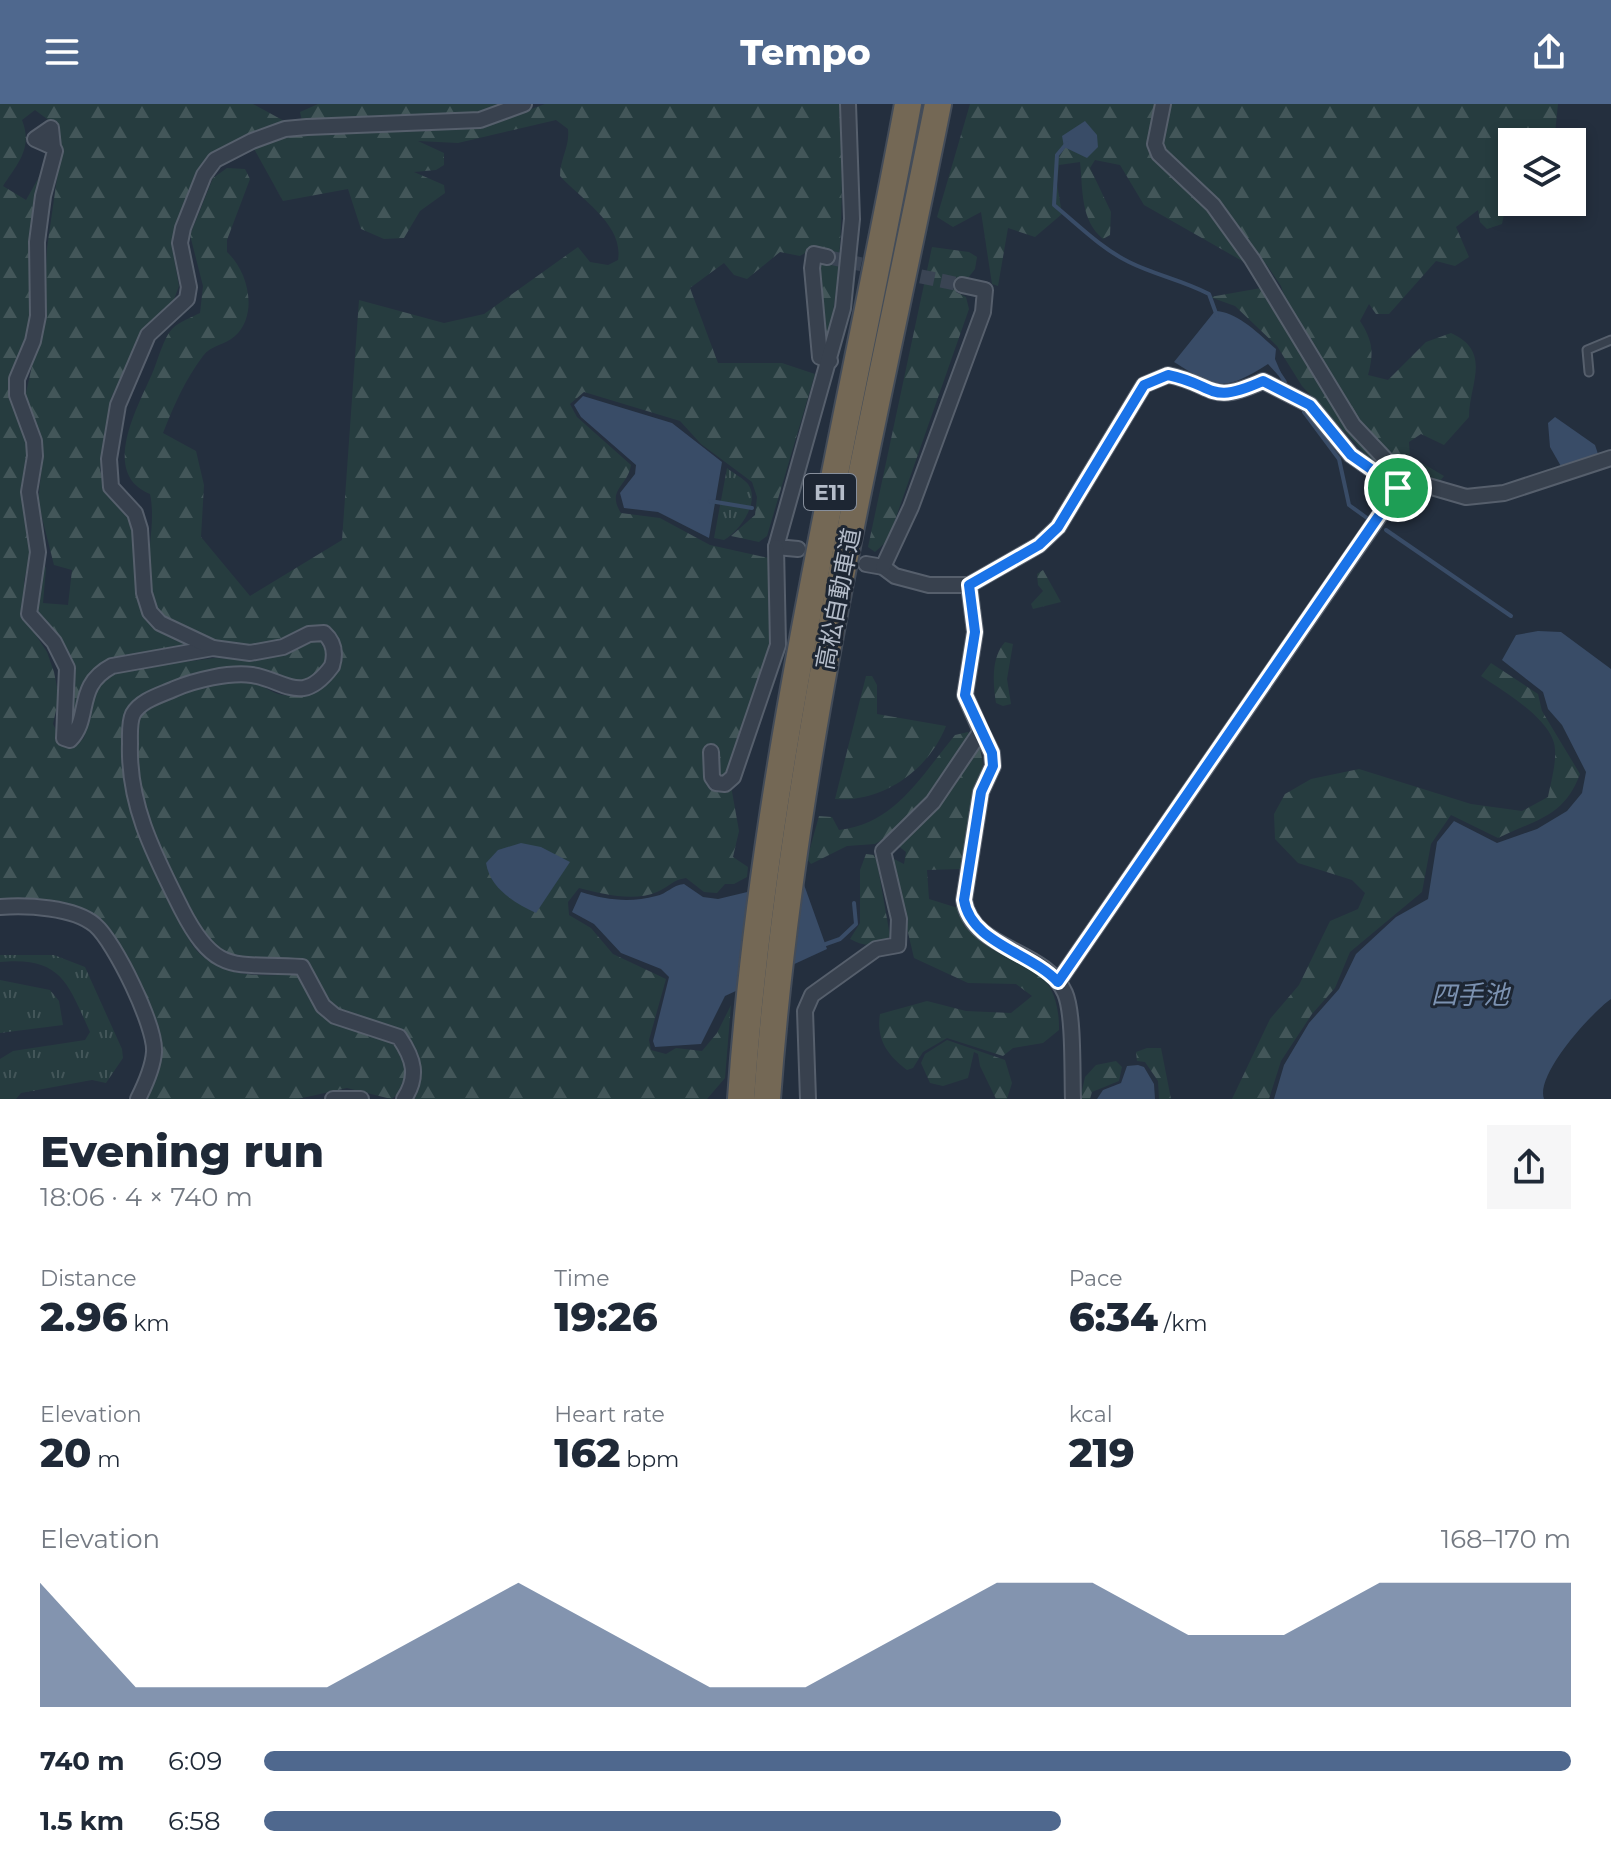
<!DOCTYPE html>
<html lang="en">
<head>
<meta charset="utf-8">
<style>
	body { margin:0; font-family:Montserrat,"Noto Sans JP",sans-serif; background:#f6f6f7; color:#1f2937; height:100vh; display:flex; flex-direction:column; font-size:30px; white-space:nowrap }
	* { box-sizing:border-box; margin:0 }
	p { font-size:26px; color:#747a83 }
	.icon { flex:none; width:44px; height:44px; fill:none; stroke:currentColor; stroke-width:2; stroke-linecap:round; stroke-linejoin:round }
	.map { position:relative; height:995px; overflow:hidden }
	.drawer { display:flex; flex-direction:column; background:#fff; flex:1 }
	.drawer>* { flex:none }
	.tools { position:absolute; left:1498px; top:24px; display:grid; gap:16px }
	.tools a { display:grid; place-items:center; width:88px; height:88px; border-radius:0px; background:#fff; box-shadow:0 4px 12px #0003; font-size:40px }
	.pin { position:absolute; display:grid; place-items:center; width:68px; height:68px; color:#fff; margin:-34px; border:4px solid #fff; border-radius:50%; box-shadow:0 2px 8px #0007 }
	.round { display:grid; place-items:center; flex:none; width:84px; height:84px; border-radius:0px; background:#f6f6f7 }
	.headline { display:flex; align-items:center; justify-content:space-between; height:136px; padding:0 40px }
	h1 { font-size:44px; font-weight:800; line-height:60px }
	.metrics { display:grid; grid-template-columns:repeat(3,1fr); gap:12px; height:136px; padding:8px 40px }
	.metrics div { display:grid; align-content:center }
	.metrics b { font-size:40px; font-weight:800 }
	.metrics small { font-size:22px; font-weight:400 }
	.metrics p { font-size:22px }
	.chart { height:224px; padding:16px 40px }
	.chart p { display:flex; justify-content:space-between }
	.chart svg { width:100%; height:144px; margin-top:8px; fill:#4f688e; opacity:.7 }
	ul { padding:0 40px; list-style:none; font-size:26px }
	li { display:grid; grid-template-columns:128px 96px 1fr; align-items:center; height:60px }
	li i { height:20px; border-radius:10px; background:#4f688e }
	header { display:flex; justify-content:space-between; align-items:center; height:104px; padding:0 40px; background:#4f688e; color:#fff; font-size:36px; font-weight:800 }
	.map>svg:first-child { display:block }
	.grass { fill:url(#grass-tufts) }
	.forest { fill:url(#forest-firs) }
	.water { fill:#394c67 }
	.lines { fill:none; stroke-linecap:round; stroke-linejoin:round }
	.stream { stroke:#394c67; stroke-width:4 }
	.street-tunnel { stroke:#3a4453; stroke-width:14; stroke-dasharray:14 7; stroke-linecap:butt }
	.lane-casing { stroke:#565f6c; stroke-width:11 }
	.street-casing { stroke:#565f6c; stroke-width:18 }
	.highway-casing { stroke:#434c59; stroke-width:30 }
	.lane { stroke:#38414e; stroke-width:7 }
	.street { stroke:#38414e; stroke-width:14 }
	.highway { stroke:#746855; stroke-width:26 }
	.route-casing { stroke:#fff; stroke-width:16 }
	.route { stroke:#1a73e8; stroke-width:10 }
	.labels { text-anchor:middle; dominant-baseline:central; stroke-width:6; stroke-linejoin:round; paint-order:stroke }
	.shield { fill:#1d2633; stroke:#878f9c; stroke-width:2 }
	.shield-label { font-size:22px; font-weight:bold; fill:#b4bcc9 }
	.street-label { font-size:24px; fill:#b4bcc9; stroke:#1d2633 }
	.water-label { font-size:26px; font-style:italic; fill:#7c92b1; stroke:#1d2633 }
</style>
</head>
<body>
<header><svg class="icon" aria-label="menu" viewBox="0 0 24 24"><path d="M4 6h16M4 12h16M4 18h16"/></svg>Tempo<svg class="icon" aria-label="share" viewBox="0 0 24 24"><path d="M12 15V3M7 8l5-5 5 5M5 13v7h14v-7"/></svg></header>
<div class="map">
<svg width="1611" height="995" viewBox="0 0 1611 995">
	<defs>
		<pattern id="grass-tufts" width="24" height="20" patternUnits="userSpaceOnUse" patternTransform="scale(2)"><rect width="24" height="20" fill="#263c3f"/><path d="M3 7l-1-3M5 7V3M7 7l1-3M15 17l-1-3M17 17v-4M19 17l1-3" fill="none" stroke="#435659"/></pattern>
		<pattern id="forest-firs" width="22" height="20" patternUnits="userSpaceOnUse" patternTransform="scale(2)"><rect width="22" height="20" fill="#263c3f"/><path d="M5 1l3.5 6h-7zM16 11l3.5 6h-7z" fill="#435659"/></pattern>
	</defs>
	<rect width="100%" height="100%" fill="#242f3e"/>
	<g class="grass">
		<path d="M727,364C733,369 743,374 748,380C761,398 739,428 724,436L714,434Z"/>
		<path d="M0,851H54L85,863L122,945L123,954L106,979L92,976L21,989L16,995H0V955L13,947L85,936L90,928C68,880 62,852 0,858Z"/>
		<polygon points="0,876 50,886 59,897 63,921 0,929"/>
	</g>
	<g class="forest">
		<path d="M0,0H253L286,18L235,37L211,51L197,68L172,143L179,182L173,198L144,226L111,294L100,366L106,386L128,413L134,426L138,489L144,513L198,544L105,558L85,576L71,630L72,576L32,507L43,458L46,464L43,499L68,501L72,466L54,461L38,398L43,351L25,293L44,209L47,144L60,53L55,21L35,6L22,16C33,44 18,59 3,82L26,96L43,66L30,230L11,279L30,352L24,414L31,447L24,477V513L47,548L54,568L59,593L53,620L65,643L75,642L84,634L96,582L113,567L215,554L258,556L317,533L328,551C310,600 282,565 251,565C241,565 151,586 143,591C136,596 129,608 123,614C126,698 137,733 175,806C182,819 188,839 199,849C226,875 263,872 297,870C311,882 315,904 329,915C352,931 416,932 408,970C405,981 401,990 391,995L347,984L298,995H142C148,983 158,968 160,956C165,922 117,821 85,807C59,795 28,797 0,797Z"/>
		<polygon points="318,0 504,0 478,10 302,17 300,8"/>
		<path d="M545,0H839C844,79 843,155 829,233L824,232L819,159L825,160L828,145H812L800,152L780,148L747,175L734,171L724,159L690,184L718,259H782L815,270L767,432L759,438L731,432L755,411L757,393L752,378L701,340L680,317L584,288L570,300L577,313L631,361C628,382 606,386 621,409L660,414L710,441L769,454L773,523L769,551L731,682L739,727L733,753L748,763L747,773L734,780H725L717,789L704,788L686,774C672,776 669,783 657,788C634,798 602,790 579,784L568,798L569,811L591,824L613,850L666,875L649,936L651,946L666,950L676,944L702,947L717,929L731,901L725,974L707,995H412C419,980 422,969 417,953C401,909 372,928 341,909C322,898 318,874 305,858C278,850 247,864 221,848C184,825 115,655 139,614C151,593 229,571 252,578C266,582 275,593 291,591C325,588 351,563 334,531C296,522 309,528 277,538C245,547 216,538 187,525C168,516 156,510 151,488C143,456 157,422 150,390C100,370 137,304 152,270C158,257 163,234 173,224C179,218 192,213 200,209L203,182L190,131L213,74L227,64L245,65L250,75L227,136V148C248,167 259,210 235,232C225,241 211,241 203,252C185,276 174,301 163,329L196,347L204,381L201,433L250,492L342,436L359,196L444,219L484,210L578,143L590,158L608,161L618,156C624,121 582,96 560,72C560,54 570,43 568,25L556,16L458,39L418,37L444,49V61L436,66L414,68L444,81L445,89L420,107L404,134L384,135L361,125L348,85L283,97L253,43L293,30L484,22Z"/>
		<path d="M970,0H1558L1555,29L1550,38H1512V98H1536L1504,110L1502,120L1487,125L1480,118L1478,106L1456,123L1469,153L1455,162L1436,157L1389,210H1376L1369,200L1360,217C1373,237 1374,249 1368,271L1388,276L1426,238L1451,229C1493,248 1469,280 1469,313L1444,341L1421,330L1409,338L1410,352L1444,372L1439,378L1400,359L1371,356L1302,282L1277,242L1235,202L1210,193L1261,184L1286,198L1281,182L1266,160L1244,158L1144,101L1120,61L1095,56L1090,64L1111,108L1110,131L1103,135C1080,116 1083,86 1080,58L1059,61L1057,80L1062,110L1035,133L1008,124L998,182L992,180L981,108L953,123L937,113Z"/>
		<polygon points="932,143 969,148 977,153 975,165 968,174 961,174 956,188 966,193 969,205 888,436 875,448 868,443"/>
		<polygon points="1043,466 1061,498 1033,505 1031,500 1043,487 1038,481 1037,470"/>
		<path d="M1005,538L1013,540L1007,575L1011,600L1003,602L996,599C993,578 991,554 1005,538Z"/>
		<path d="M1491,559L1538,590L1542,607L1580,670C1564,713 1537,715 1498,734L1451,711L1431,740L1422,788L1350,848L1335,884L1312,910L1281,957L1269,995H1232L1270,915L1299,881L1330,817L1358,805L1365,789L1352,776L1298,759L1275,735L1274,710L1285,690L1311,675L1359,665L1471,700L1522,707L1548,693C1551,677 1559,651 1553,636C1543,610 1503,587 1481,572Z"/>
		<path d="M866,572H872L877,581V610L946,622C929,666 882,699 835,695Z"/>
		<path d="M968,628L971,632L931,692L896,728L875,740L847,742L811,760L807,755L819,712L832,713L839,726C895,720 921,672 955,631Z"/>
		<path d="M975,642L980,644L983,660L963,765L927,766L929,795L958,804L964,822C1011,855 1060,858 1059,926L1043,939L1013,944L1003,952L947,934L923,948L913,964L907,966C887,951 876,935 880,910L927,897L966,907L1011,909L1032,892L1016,880L968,879L914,854L892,761V754L904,760L906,748L897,741Z"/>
		<path d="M866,750L874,751L877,758L890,832C876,844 865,843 850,835L860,819V766Z"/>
		<polygon points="947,936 1005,956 1012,979 1007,995 996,995 980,962 978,950 974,948 968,974 943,982 930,979 921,959 925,950"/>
		<polygon points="1147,944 1161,944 1171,995 1159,995 1158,977 1145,958 1137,957 1136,948"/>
		<polygon points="1116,957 1122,963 1119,977 1092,988 1090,995 1080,995 1085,973 1096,961"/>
	</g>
	<g class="water">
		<polygon points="1085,17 1097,31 1098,43 1087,54 1064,43 1062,32"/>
		<path d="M1215,207C1237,207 1260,231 1276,245L1275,255L1281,269L1278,271L1268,260C1224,288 1217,285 1174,258Z"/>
		<polygon points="583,292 672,319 722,358 709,434 658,408 624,404 620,389 635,370 636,361 581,313 574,301"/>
		<polygon points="1555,313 1595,341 1599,353 1562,364 1550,343 1548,319"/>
		<path d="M1538,527L1561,528L1611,565V895C1591,909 1535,971 1544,995H1274L1284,961L1309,919L1339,885L1356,850L1396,813L1428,795L1437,738L1454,717L1497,739L1537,725L1567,707L1582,689L1586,668L1562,621L1548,605L1543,588L1502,556L1516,531Z"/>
		<path d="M521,739L541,743L570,758L536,809C514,799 490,784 486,759L498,746Z"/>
		<path d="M802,775L827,845L725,892L701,940L655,943L653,937L669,873L661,865L621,849L594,820L572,808L581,788C606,796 630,799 656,792C667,790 672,781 684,780L703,793L718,795Z"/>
		<polygon points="1138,961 1144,963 1154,980 1155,995 1097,995 1103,986 1121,979 1127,962"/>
	</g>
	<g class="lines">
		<g class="stream">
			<path d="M1067,39L1057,51L1054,101C1077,120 1102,145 1129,158C1155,171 1182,176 1209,190L1217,212"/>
			<polyline points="1277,266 1285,278"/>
			<polyline points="1304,308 1339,355 1349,401 1367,414"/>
			<polyline points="710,397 752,404"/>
			<polyline points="1386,426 1511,512"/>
			<polyline points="823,841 840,835 856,820 854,799"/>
		</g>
		<g class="street-tunnel">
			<polyline points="827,153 879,164"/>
			<polyline points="900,168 962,181"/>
		</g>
		<defs>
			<polyline id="lane" points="1589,268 1587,246 1611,236"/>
			<g id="street">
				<polyline points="1163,0 1155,40 1159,50 1213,101 1252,155 1353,321 1404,375 1466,393 1504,389 1611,354"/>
				<path d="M53,43L51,24L35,35L53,43L55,47L43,92L37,138L38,212L33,237L17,275V291L34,337L35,352L29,388L38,448L29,510L54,538L67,564L64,634L70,636C92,613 74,582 112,562L213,544"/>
				<polyline points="827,153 814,150 812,164 820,253 830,257"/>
				<polyline points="798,445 776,443 843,204 852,115 848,0"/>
				<path d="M866,460L883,463L895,472L929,481H969L1039,441L1058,423L1144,281L1168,271C1217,281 1208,302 1263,277L1310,301L1351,351L1398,384"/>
				<polyline points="883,463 911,403 983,208 985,186 962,181"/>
				<path d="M981,627L992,649L993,662L981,688L964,796C972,847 1045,844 1065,889C1074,909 1072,971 1073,995"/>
				<polyline points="711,648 712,673 716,679 725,680 733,673 778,541 776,443"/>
				<path d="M0,803C27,801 74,803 95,821C115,838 156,923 154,948C153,964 145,981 138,995"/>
				<polyline points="1058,878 1402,379"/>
				<polyline points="333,995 361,995"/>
				<path d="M404,995C419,972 414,955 399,933L335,912L323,902L302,863C236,858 217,874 182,806C155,752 128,702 130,640C130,631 129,618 133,610C141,596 161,591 174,585C195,576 229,568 252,571C285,576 302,603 332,562C336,549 334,538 324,529L309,530L283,543L250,549L213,544L160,519L150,508L144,489L140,425L135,409L111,383L109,355L118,301L148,231L187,195L189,183L180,139L183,124L204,71L215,56L252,37L285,25L307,23L480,16L524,0"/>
				<polyline points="808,995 805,907 812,891 876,845 898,841 899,815 883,747 933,698 981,627 965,591 975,528 969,481"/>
			</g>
			<g id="highway">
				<path d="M741,995C764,658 847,331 908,0"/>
				<path d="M767,995C791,659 872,330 938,0"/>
			</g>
		</defs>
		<use href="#lane" class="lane-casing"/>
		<use href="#street" class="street-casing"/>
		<use href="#highway" class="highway-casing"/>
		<use href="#lane" class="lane"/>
		<use href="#street" class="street"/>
		<use href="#highway" class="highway"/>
	</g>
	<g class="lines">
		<defs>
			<path id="route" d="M1168,271C1217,281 1207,302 1263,277L1310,301L1351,351L1398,384L1058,878C1030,848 971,839 964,796L981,688L993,662L992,649L965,591L975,528L969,481L1039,441L1058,423L1144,281Z"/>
		</defs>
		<use href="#route" class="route-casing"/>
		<use href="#route" class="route"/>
	</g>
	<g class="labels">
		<rect class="shield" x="804" y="370" width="52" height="36" rx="6"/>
		<g class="shield-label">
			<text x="830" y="388">E11</text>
		</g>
		<g class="street-label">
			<text transform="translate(838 495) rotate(-79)">高松自動車道</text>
		</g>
		<g class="water-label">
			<text x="1470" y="891">四手池</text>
		</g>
	</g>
</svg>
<div class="tools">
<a><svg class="icon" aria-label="layers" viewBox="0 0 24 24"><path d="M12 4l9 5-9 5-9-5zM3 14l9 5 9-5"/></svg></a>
</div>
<div class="pin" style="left:1398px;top:384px;background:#1e9e55"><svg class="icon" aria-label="arrive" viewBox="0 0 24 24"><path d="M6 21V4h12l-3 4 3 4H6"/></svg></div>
</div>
<section class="drawer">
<div class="headline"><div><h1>Evening run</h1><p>18:06 · 4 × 740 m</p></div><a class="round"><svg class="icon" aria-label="share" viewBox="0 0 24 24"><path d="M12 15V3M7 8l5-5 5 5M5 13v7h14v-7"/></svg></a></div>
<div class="metrics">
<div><p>Distance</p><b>2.96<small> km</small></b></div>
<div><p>Time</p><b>19:26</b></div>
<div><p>Pace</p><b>6:34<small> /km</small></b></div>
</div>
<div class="metrics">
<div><p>Elevation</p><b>20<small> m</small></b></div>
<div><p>Heart rate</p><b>162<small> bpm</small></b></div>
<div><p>kcal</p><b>219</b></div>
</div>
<div class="chart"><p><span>Elevation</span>168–170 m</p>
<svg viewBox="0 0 160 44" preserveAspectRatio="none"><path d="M0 44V6L10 38L20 38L30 38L40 22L50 6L60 22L70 38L80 38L90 22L100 6L110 6L120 22L130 22L140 6L150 6L160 6V44z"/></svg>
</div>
<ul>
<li><b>740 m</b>6:09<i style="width:100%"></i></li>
<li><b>1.5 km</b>6:58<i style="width:61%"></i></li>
</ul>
</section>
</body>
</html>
